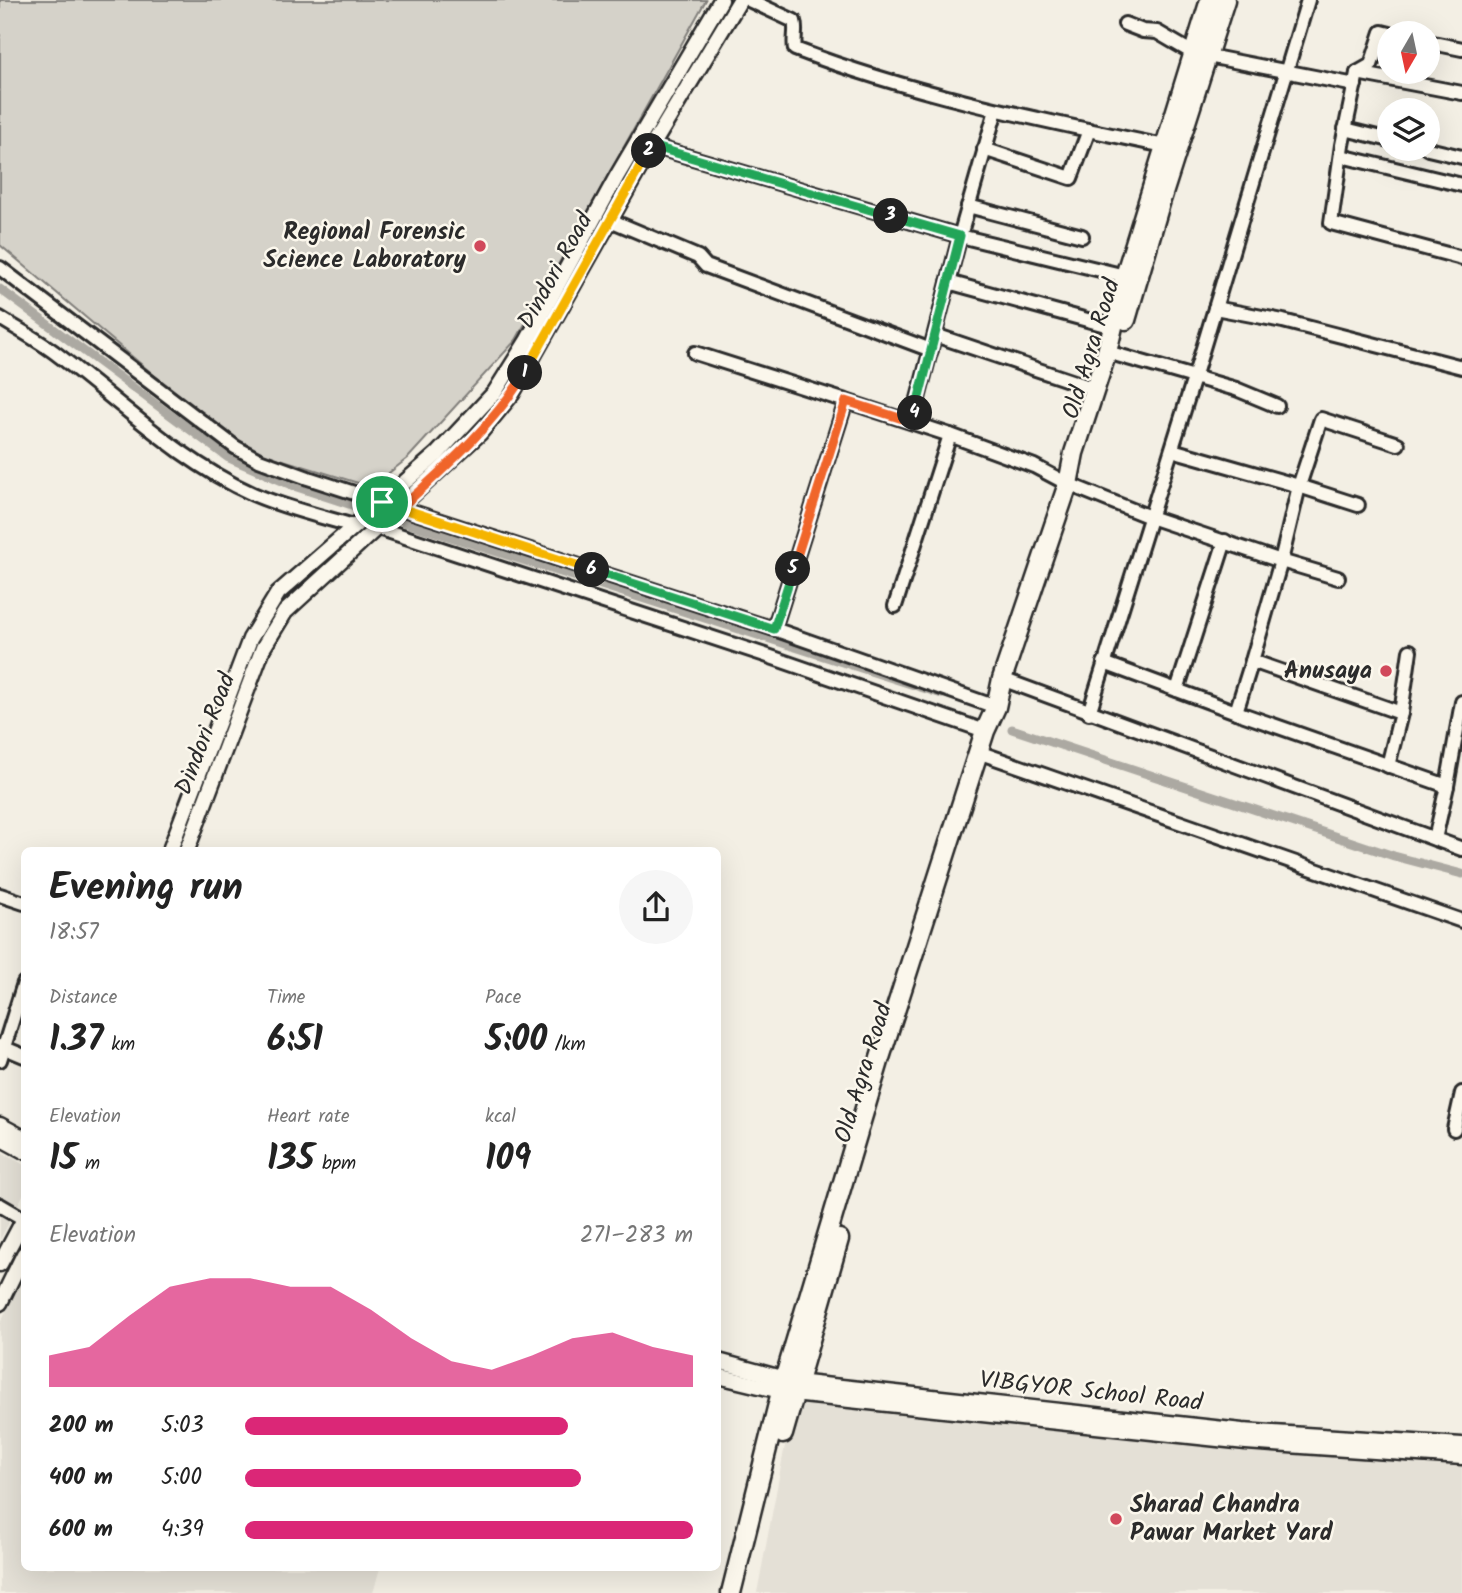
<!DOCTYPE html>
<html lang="en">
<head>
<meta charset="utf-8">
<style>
	body { margin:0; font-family:Kalam,sans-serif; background:#f6f6f6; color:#222; height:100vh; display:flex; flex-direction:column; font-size:26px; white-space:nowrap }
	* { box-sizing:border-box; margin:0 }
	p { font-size:23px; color:#767676 }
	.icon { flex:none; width:38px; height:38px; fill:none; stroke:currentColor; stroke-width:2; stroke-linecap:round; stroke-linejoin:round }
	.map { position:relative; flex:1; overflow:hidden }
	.details { position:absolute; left:21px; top:847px; width:700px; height:724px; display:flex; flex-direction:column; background:#fff; border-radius:10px; box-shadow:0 7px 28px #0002 }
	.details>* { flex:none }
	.needle { width:46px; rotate:189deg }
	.tools { position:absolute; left:1377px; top:21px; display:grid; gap:14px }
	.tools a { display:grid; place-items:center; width:63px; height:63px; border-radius:50%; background:#fff; box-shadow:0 7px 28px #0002; font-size:35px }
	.pin { position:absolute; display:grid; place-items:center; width:60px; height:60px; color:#fff; margin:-30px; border:4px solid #fff; border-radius:50%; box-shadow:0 2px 7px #0007 }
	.km { position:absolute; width:35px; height:35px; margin:-18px; border-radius:50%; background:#222; color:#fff; font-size:19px; line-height:35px; text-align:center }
	.round { display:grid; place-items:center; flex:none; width:74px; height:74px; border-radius:37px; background:#f6f6f6 }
	.headline { display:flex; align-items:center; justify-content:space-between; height:119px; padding:0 28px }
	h1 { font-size:38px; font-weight:700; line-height:52px }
	.metrics { display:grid; grid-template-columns:repeat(3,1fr); gap:10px; height:119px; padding:7px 28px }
	.metrics div { display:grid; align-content:center }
	.metrics b { font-size:35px; font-weight:700 }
	.metrics small { font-size:19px; font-weight:400 }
	.metrics p { font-size:19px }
	.chart { height:196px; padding:14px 28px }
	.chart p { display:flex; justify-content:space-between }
	.chart svg { width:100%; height:126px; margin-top:7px; fill:#db2777; opacity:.7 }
	ul { padding:0 28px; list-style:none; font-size:23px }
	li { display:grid; grid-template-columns:112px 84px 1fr; align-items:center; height:52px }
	li i { height:18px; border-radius:9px; background:#db2777 }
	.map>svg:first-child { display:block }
	.built { fill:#e4e0d6 }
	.green { fill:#d5d2c9; stroke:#807e7a; stroke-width:2 }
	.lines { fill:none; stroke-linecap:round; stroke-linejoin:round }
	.canal { stroke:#aca9a2; stroke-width:9 }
	.minor-casing { stroke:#2b2b2b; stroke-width:18 }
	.major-casing { stroke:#2b2b2b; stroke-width:19 }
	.highway-casing { stroke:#2b2b2b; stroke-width:23 }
	.minor { stroke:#fbf7ec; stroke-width:12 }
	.major { stroke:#fbf7ec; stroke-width:14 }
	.highway { stroke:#fbf7ec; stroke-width:18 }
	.split-1-casing { stroke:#fff; stroke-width:14 }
	.split-2-casing { stroke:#fff; stroke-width:14 }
	.split-3-casing { stroke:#fff; stroke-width:14 }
	.split-4-casing { stroke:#fff; stroke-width:14 }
	.split-5-casing { stroke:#fff; stroke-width:14 }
	.split-6-casing { stroke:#fff; stroke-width:14 }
	.split-7-casing { stroke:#fff; stroke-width:14 }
	.split-1 { stroke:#f0652b; stroke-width:9 }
	.split-2 { stroke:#f5b400; stroke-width:9 }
	.split-3 { stroke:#22a559; stroke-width:9 }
	.split-4 { stroke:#22a559; stroke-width:9 }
	.split-5 { stroke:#f0652b; stroke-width:9 }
	.split-6 { stroke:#22a559; stroke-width:9 }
	.split-7 { stroke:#f5b400; stroke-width:9 }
	.poi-dot { fill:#d1495b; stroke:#fbf7ec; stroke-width:2.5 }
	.labels { text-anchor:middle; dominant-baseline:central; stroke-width:5; stroke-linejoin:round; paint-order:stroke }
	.poi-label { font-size:24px; font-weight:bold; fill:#2b2b2b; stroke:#fbf7ec; text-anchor:end }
	.street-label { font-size:24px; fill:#2b2b2b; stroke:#fbf7ec }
</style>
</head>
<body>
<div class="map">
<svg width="1462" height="1593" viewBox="0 0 1462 1593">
	<rect width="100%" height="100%" fill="#f3efe4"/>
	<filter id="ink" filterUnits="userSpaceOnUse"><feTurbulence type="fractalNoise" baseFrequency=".0143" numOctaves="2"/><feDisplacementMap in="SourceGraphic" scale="14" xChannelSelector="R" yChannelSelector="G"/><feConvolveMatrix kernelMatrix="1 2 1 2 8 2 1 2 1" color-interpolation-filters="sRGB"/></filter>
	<g filter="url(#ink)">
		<g class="built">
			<polygon points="0,1151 24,1165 24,1193 0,1240"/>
			<polygon points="24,1276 24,1568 380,1568 373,1593 0,1593 0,1323"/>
			<polygon points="805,1398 1462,1456 1462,1593 757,1593 791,1414"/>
		</g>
		<polygon class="green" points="0,0 706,0 516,340 408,458 371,487 257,452 213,425 0,245"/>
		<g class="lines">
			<g class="canal">
				<polyline points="0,289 227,457 294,486 364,509"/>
				<polyline points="404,522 942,694"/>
				<polyline points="1012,729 1394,856 1462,874"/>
			</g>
			<defs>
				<g id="minor">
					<path d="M749,0L794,21C797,30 793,39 795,49C915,95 1040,120 1164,146"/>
					<polyline points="1125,24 1143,31 1157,32 1193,53 1355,85"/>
					<polyline points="1390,34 1382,32 1371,65 1357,73 1342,145 1331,223 1462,258"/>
					<polyline points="1428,42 1462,49"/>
					<polyline points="1357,73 1462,93"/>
					<polyline points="1345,129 1390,140"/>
					<polyline points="652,146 960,236 1125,276"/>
					<polyline points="984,149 1071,178 1089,130"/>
					<polyline points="1428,149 1462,157"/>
					<polyline points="1341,156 1462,185"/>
					<polyline points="968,206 1082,236"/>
					<polyline points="610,220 698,257 706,266 931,350"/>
					<polyline points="0,268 235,447 259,460 308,478 774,629 996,707"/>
					<polyline points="948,282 1113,327"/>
					<polyline points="1215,308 1283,321 1462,367"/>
					<path d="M0,318C19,330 40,341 58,355C122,403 179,461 253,494C285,508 320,516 354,526"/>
					<polyline points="935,335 1095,389"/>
					<polyline points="1107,352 1236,389 1277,406"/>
					<polyline points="695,353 846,401"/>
					<polyline points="912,422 960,236 996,110"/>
					<polyline points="1172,450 1299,486 1281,561 1338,578"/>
					<polyline points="1358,505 1299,486 1321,419 1398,444"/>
					<polyline points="373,524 378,528 765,655 985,731"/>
					<polyline points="895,606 950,435"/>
					<polyline points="774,629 846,401 950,435 1034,466 1068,484 1150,517 1281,561 1252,661 1401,713 1410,651"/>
					<polyline points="1252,661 1236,712 1447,786 1435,839"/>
					<polyline points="1104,663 1236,712"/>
					<polyline points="1002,679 1462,849"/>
					<polyline points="1177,690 1225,541"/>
					<polyline points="1089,713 1194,378 1308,0"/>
					<polyline points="978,752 1462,921"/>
					<polyline points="1388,766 1401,713"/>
					<polyline points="1447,786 1462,702"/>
					<polyline points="0,895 24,903"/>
					<polyline points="0,1046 24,1056"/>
					<polyline points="0,1060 24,983"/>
					<polyline points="1454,1129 1462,1093"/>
					<polyline points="0,1205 24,1219"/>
				</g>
				<g id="major">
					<polyline points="170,850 250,639 278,593 437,454 495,392 527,341 617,176 721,0"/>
					<polyline points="187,850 263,648 285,612 480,433 512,394 652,146 740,0"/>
					<polyline points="0,1125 24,1138"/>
					<polyline points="0,1138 24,1151"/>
					<polyline points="0,1264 24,1219"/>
					<polyline points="0,1303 24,1254"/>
					<polyline points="718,1361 796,1382 1242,1431 1462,1445"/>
					<polyline points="718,1376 793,1394 1246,1442 1462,1457"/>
				</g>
				<g id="highway">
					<polyline points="1126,320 1161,200 1225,0"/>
					<polyline points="783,1434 839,1239"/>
					<polyline points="731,1593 784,1380 880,1058 985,731 996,707 1002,679 1068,484 1074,453 1107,352 1125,276 1210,0"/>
				</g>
			</defs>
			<use href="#minor" class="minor-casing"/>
			<use href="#major" class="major-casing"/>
			<use href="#highway" class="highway-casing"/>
			<use href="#minor" class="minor"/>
			<use href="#major" class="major"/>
			<use href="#highway" class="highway"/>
		</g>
	</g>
	<g class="lines" filter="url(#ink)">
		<defs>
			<path id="split-1" d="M382,502L365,517L379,528C430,480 488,434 525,373"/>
			<polyline id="split-2" points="525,373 649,151"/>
			<polyline id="split-3" points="649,151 652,146 891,216"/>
			<polyline id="split-4" points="891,216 960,236 915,413"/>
			<polyline id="split-5" points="793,569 846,401 912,422 915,413"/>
			<polyline id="split-6" points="592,570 774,629 793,569"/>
			<polyline id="split-7" points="382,502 592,570"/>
		</defs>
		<use href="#split-1" class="split-1-casing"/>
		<use href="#split-2" class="split-2-casing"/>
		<use href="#split-3" class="split-3-casing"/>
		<use href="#split-4" class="split-4-casing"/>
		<use href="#split-5" class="split-5-casing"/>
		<use href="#split-6" class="split-6-casing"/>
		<use href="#split-7" class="split-7-casing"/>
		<use href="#split-1" class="split-1"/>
		<use href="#split-2" class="split-2"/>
		<use href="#split-3" class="split-3"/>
		<use href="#split-4" class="split-4"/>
		<use href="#split-5" class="split-5"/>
		<use href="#split-6" class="split-6"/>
		<use href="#split-7" class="split-7"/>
	</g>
	<g class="poi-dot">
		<circle cx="480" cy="246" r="7"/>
		<circle cx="1386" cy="671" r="7"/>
		<circle cx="1116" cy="1519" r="7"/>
	</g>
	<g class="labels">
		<g class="poi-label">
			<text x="466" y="232">Regional Forensic<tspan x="466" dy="28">Science Laboratory</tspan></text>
			<text x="1372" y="671">Anusaya</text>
			<text x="1130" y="1505" text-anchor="start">Sharad Chandra<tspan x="1130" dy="28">Pawar Market Yard</tspan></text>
		</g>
		<g class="street-label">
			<text transform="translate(556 271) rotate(-61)">Dindori Road</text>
			<text transform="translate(1092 349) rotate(-73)">Old Agra Road</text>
			<text transform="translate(206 734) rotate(-69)">Dindori Road</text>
			<text transform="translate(864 1073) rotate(-73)">Old Agra Road</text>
			<text transform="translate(1091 1392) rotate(6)">VIBGYOR School Road</text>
		</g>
	</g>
</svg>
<div class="tools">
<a><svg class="needle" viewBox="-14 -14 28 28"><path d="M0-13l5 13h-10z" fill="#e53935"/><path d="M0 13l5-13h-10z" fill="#767676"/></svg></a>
<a><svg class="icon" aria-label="layers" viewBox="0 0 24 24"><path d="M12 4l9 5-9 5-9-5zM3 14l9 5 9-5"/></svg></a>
</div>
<div class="pin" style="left:382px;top:502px;background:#1e9e55"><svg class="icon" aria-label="arrive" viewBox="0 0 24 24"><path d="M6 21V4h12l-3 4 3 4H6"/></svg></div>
<b class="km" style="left:525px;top:373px">1</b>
<b class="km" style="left:649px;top:151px">2</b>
<b class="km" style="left:891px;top:216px">3</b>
<b class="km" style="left:915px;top:413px">4</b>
<b class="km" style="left:793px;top:569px">5</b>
<b class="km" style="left:592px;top:570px">6</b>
<section class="details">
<div class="headline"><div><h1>Evening run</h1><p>18:57</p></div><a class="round"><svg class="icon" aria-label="share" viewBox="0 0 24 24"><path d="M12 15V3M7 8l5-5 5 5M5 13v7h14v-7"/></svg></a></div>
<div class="metrics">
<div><p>Distance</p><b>1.37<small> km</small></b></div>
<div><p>Time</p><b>6:51</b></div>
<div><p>Pace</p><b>5:00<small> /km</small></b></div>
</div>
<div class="metrics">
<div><p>Elevation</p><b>15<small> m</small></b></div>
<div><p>Heart rate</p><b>135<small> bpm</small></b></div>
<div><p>kcal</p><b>109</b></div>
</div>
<div class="chart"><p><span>Elevation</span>271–283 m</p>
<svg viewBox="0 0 160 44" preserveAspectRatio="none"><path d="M0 44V33L10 30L20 19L30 9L40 6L50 6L60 9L70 9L80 17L90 27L100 35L110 38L120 33L130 27L140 25L150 30L160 33V44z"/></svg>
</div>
<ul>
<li><b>200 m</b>5:03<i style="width:72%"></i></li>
<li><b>400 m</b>5:00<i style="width:75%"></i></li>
<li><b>600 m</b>4:39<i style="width:100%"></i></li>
</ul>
</section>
</div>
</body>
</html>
